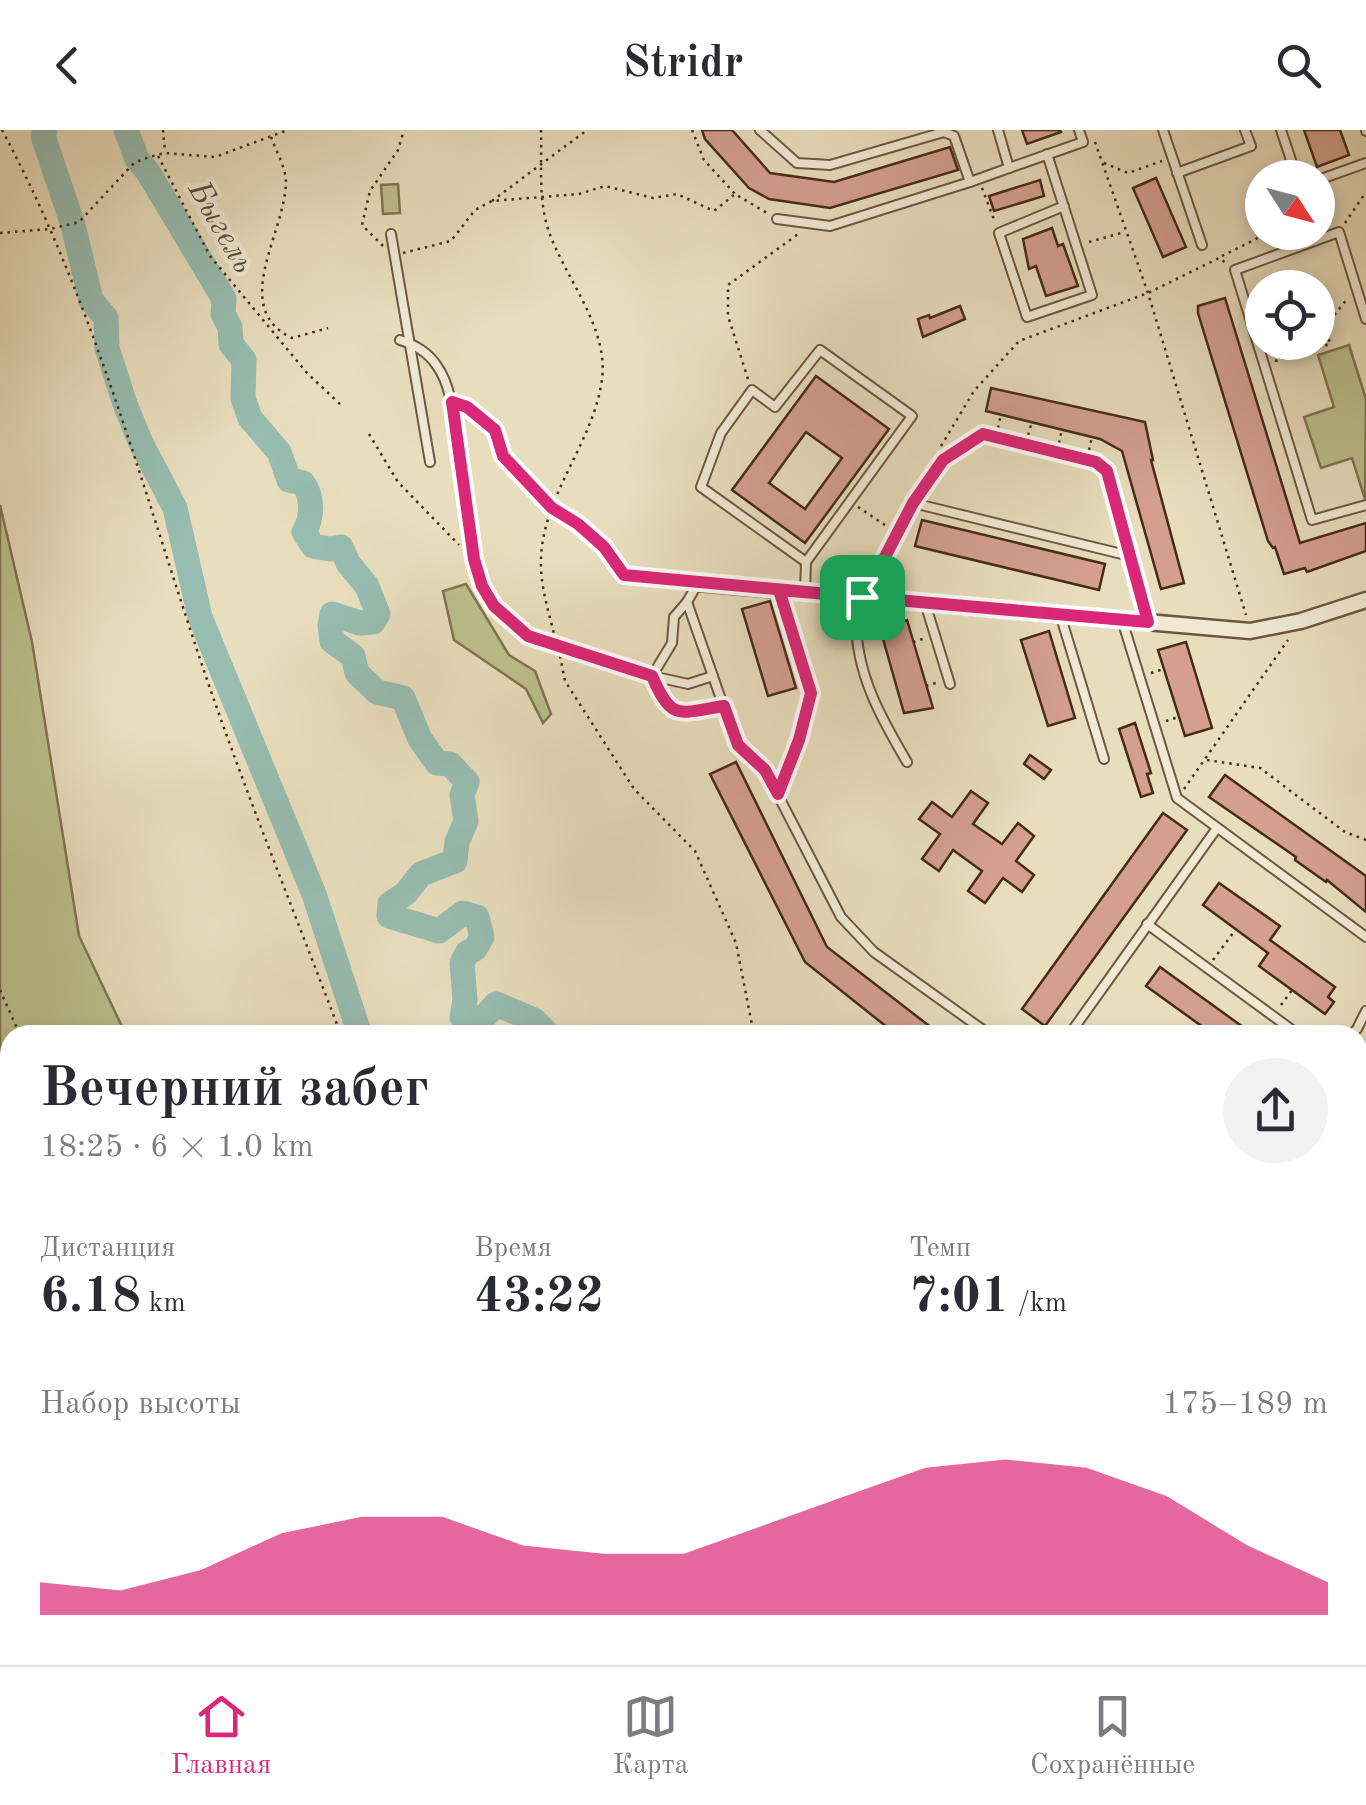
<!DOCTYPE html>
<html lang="ru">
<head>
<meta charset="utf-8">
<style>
	body { margin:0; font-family:"Old Standard TT",serif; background:#f2f2f3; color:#2b2b33; height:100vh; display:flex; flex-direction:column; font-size:38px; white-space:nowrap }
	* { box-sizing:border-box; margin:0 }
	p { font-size:32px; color:#7c7c81 }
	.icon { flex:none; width:55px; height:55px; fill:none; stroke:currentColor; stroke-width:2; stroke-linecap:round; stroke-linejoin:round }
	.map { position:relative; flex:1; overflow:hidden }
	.panel { position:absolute; left:0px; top:895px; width:1368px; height:640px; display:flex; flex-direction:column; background:#fff; border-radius:30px 30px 0 0; box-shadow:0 5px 15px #0003 }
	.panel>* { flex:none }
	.needle { width:65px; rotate:126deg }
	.controls { position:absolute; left:1245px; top:30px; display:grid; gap:20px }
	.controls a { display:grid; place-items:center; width:90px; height:90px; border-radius:50%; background:#fff; box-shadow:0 5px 15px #0003; font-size:50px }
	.pin { position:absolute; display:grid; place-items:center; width:85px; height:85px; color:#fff; margin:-42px; border-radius:20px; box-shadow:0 5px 15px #0006 }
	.round { display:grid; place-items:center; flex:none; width:105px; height:105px; border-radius:52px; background:#f2f2f3 }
	.head { display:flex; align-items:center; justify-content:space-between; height:170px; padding:0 40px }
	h1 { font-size:55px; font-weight:800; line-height:75px }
	.metrics { display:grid; grid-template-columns:repeat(3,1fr); gap:15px; height:170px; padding:10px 40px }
	.metrics div { display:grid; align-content:center }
	.metrics b { font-size:50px; font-weight:800 }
	.metrics small { font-size:28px; font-weight:400 }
	.metrics p { font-size:28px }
	.chart { height:280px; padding:20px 40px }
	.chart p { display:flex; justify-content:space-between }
	.chart svg { width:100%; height:180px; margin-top:10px; fill:#db2777; opacity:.7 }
	header { display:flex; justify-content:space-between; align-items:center; height:130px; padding:0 40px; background:#fff; font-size:45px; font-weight:800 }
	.dock { display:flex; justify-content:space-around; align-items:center; height:140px; border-top:2px solid #e1e1e2; background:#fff; font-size:28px; color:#7c7c81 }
	.dock a { display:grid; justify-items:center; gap:5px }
	.dock .active { color:#db2777 }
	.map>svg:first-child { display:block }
	.green { fill:#bcbf8d; stroke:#817552; stroke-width:2.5 }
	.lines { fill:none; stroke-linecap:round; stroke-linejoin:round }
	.river { stroke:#97bcb0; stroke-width:25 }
	.building { fill:#d49f8f; stroke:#462b18; stroke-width:2.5; fill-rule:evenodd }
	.service-casing { stroke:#6e5841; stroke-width:12 }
	.minor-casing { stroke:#6e5841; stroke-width:19 }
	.path { stroke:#462b18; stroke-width:2.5; stroke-dasharray:2.5 5; stroke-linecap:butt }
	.service { stroke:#f0e9d4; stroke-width:8 }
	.minor { stroke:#f0e9d4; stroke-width:14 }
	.route-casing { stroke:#fff; stroke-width:20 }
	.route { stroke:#db2777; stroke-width:12 }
	.labels { text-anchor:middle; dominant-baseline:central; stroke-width:9; stroke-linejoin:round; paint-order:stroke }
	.water-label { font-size:32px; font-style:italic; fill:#5a4f3e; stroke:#f0e9d4 }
</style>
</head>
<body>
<header><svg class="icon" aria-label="back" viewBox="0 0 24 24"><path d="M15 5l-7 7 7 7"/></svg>Stridr<svg class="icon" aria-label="search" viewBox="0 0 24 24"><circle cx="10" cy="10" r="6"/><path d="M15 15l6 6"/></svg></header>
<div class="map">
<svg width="1366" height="1535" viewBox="0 0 1366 1535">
	<rect width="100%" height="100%" fill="#e8ddbd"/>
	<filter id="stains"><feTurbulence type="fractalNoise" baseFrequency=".002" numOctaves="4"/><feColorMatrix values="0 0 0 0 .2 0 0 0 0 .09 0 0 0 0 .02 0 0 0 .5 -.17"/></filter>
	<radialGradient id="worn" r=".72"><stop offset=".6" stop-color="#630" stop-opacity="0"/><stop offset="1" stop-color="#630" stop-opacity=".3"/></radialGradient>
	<g class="green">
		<polygon points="398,54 400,83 383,84 381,55"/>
		<polygon points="1349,215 1366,269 1365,369 1352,328 1321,338 1304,287 1334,277 1318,225"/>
		<polygon points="0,375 32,512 79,806 126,905 10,905 10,1511 0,1507"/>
		<polygon points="466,454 509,525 535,541 551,584 543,593 526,559 454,510 443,461"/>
		<polygon points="45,1525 477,1525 474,1535 70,1535"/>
	</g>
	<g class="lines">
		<g class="river">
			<polyline points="45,0 43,6 73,95 91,170 106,188 107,218 125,274 140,311 175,378 200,487 314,764 360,905"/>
			<path d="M126,0L137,29L148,42L224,169L223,184L230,197L231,214L244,230L243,268L250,288L279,322L289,350L303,353C313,367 313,387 304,402L313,416L330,419L341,417L348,433L367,456L378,484L373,492L360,493L332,484L330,495L332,511L353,526L357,543L377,562L403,568L420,609L437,633L450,634L467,652L462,665L466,691L457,712L455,731L421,744L406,763L390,774L389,786L439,801L463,783L477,787L482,807L475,819L467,823L462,833L465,870L462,887L467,893L486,885L496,874L534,890L549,905"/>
			<polyline points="1358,1326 1366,1335"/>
		</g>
	</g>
	<g class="building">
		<polygon points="702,0 732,0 770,43 834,52 950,17 958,40 830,78 769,69 749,58 705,9"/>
		<polygon points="1022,0 1060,0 1061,2 1027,14"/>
		<polygon points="1304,0 1340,0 1349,25 1317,37"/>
		<polygon points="1156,48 1186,117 1163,127 1133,58"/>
		<polygon points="1040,50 1044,66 994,81 989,66"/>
		<polygon points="1052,98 1058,116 1063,114 1078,156 1046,166 1036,136 1029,139 1023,109"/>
		<polygon points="1306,145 1310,158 1275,158 1275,155"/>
		<polygon points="1225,168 1300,413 1366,393 1366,421 1307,442 1305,438 1284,444 1275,417 1273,418 1268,411 1198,183 1198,176"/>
		<polygon points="960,176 965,189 923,207 918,189 929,185 930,188"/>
		<path d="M816,246L889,299L805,413L732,360ZM806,302L842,328L805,379L769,353Z"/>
		<polygon points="991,258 1145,292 1153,330 1151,330 1184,453 1161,459 1122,321 1100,309 986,281"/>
		<polygon points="922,390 1105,434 1099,460 915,416"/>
		<polygon points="770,471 796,558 768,566 742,479"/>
		<polygon points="907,490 933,578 904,583 880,498"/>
		<polygon points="1049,501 1075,588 1048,596 1021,510"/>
		<polygon points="1186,512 1212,598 1185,606 1158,520"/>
		<polygon points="1135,593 1151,643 1147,644 1153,663 1141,667 1119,599"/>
		<polygon points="1030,625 1051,640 1044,649 1024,634"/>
		<polygon points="736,632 827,817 941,905 897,905 805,832 710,644"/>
		<polygon points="1225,645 1366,746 1366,782 1327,750 1326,752 1295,730 1296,727 1209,667"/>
		<polygon points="971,661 988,673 973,694 1002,714 1018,693 1034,706 1016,731 1034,745 1022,762 1003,748 985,773 968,761 982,741 953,720 939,741 922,729 940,704 919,689 932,672 952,687"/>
		<polygon points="1163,683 1187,700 1045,896 1022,879"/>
		<polygon points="1219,753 1280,796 1270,810 1335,857 1328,867 1334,872 1325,884 1259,836 1268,823 1203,775"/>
		<polygon points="1160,837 1254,905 1214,905 1146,856"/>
	</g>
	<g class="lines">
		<defs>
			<g id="service">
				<polyline points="760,0 797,33 830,35 944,2 954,6 970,52 830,96 777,89"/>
				<polyline points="1163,0 1202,115"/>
				<polyline points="1281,0 1297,48"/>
				<polyline points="1366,0 1366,1"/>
				<polyline points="1047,24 1092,165 1027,187 999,103 1064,76"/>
				<polyline points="1009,38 1083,12 1079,0"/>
				<polyline points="1177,43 1251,16 1245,0"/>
				<polyline points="1318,50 1366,33"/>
				<polyline points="970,52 1009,38 998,0"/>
				<polyline points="391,104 430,332"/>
				<polyline points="1366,189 1339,102 1235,140 1312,390 1366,375"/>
				<path d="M400,210C414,214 429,223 437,236C450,254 453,281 456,303C462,347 465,415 482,456C491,478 509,493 528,506L652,546L672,513L674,487L687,472"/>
				<polyline points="913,373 1130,426"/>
				<polyline points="624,445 698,453 687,472 737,615 765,640 841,787 874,822 990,905"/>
				<polyline points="779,460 811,563"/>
				<polyline points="805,462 806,432 912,286 820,220 775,277 752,260 721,303 701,357 806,432"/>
				<polyline points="925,473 950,554"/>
				<polyline points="1060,484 1104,629"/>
				<polyline points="1122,490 1177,668 1366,807"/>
				<path d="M713,546L688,554L652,546C672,592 678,583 724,577"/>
				<path d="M907,632C881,588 856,544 856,490C856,466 925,346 944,329C955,319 971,312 983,304L1096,332L1107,341L1148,492"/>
				<polyline points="1147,794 1299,905"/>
				<polyline points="1069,905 1217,698"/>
				<polyline points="1351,905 1357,899 1366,881"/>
				<polyline points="1358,980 1366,968"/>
			</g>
			<polyline id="minor" points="698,453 1250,501 1301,491 1366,470"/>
		</defs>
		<use href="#service" class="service-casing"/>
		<use href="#minor" class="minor-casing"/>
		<g class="path">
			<path d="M2,0C90,164 139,346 198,523C241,652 293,778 341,905"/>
			<polyline points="163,0 165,22"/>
			<path d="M541,0C542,32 538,68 548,99C563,145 609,197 602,249C594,312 543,364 541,429C540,455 548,479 554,504"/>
			<polyline points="692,0 704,30 735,64"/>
			<path d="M271,7C276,21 286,38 286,52C285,104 229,178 292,208L328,198"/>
			<polyline points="1095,12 1148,163 1246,485"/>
			<polyline points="158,26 210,126 307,243 341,275"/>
			<polyline points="1104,33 1128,43 1162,31"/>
			<polyline points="982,58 995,92"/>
			<polyline points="492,71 587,0"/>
			<polyline points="1345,93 1366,62"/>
			<polyline points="0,103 50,99 79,92 134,33 149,27 165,23 215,27 288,0"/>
			<polyline points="1089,112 1125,102"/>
			<polyline points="383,116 362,95 370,61 398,20 404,0"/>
			<polyline points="403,123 451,111 475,80 492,71 579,64 605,56 653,68 677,64 714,81 735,64 767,83"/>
			<polyline points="1222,126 1256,109 1262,101"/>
			<polyline points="1275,231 1330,214 1326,195 1348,168"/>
			<polyline points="748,249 728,186 728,155 801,102"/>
			<polyline points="462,275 481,286 495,300 503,326 552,379 577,394 604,417 616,435"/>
			<polyline points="998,298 1001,284"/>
			<polyline points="369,304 398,352 459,415"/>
			<polyline points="1028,305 1032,292"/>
			<polyline points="1059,313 1062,299"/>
			<polyline points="941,316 974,261 1019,211 1148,163 1219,128 1226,133"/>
			<polyline points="1089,320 1092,307"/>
			<polyline points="858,377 885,395"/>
			<polyline points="913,512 926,508"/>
			<polyline points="560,526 565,551 634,659 695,721 736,813 754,905"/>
			<polyline points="1151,543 1164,539"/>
			<polyline points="926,556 939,552"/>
			<polyline points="1166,591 1179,587"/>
			<polyline points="1207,630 1260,638 1345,702 1366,710"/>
			<polyline points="783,649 809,571"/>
			<polyline points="1184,659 1288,510"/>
			<polyline points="1213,830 1236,799"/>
			<polyline points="0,860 20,905"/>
			<polyline points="1281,875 1292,860"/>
			<polyline points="0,984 10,976"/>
			<polyline points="1358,1161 1366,1165"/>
			<polyline points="0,1278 10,1267"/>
			<polyline points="0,1364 10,1366"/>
			<polyline points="513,1535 514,1525"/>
		</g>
		<use href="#service" class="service"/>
		<use href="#minor" class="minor"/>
	</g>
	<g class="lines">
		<defs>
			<path id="route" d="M862,467L624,445L604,417L578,394L552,378L503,326L495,300L467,277L452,272L474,429L482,456L494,476L528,506L652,546C672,592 678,583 724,576L738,615L765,640L778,664L799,610L811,563L779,460L862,467H864L913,373L943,330L983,304L1096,332L1107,341L1148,492L862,467"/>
		</defs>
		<use href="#route" class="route-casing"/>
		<use href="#route" class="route"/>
	</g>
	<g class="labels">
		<g class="water-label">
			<text transform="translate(220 98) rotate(60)">Быгель</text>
		</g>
	</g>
	<rect width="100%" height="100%" filter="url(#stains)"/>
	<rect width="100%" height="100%" fill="url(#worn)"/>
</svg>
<div class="controls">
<a><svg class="needle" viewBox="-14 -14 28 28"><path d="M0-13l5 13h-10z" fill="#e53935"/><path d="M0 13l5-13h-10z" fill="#7c7c81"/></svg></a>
<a><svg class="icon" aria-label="locate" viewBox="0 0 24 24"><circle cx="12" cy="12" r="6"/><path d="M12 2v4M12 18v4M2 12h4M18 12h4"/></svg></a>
</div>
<div class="pin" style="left:862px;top:467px;background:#1e9e55"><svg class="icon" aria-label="arrive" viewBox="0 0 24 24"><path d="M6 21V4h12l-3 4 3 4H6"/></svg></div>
<section class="panel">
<div class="head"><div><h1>Вечерний забег</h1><p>18:25 · 6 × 1.0 km</p></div><a class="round"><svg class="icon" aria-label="share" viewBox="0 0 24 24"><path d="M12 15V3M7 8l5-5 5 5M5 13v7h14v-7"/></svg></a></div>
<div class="metrics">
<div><p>Дистанция</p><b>6.18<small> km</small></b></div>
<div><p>Время</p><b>43:22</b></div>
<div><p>Темп</p><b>7:01<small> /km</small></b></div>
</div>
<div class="chart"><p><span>Набор высоты</span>175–189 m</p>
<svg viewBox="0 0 160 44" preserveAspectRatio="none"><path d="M0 44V36L10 38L20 33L30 24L40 20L50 20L60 27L70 29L80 29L90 22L100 15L110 8L120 6L130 8L140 15L150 27L160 36V44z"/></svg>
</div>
</section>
</div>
<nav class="dock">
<a class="active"><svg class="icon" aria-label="home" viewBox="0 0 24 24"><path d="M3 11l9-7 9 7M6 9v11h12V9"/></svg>Главная</a>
<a><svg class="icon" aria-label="map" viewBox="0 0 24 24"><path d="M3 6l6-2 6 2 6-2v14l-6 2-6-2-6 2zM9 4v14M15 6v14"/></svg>Карта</a>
<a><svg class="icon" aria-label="saved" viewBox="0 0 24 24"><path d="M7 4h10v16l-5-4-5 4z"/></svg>Сохранённые</a>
</nav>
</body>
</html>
